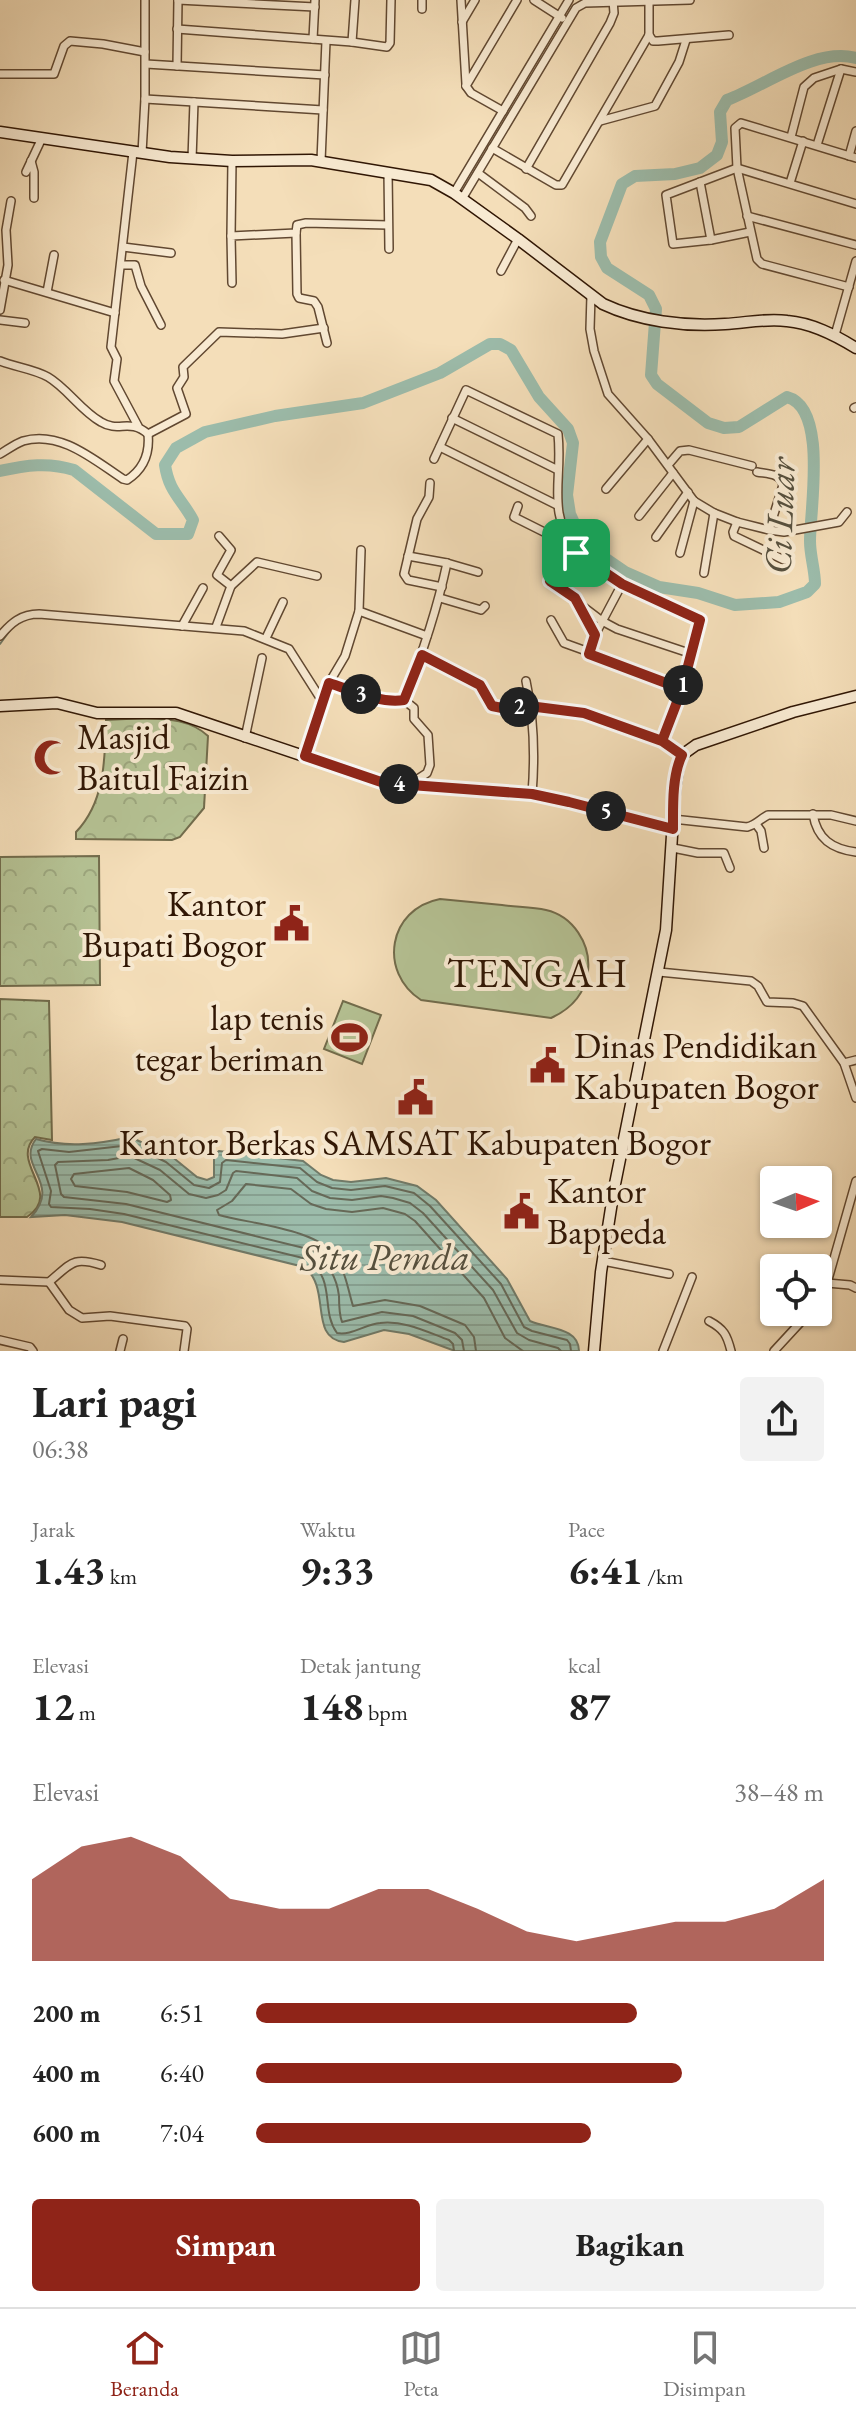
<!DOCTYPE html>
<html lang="id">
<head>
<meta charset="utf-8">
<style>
	body { margin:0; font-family:"EB Garamond",serif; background:#f2f2f2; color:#222; height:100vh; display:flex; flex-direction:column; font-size:30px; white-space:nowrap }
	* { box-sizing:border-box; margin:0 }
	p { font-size:26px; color:#767676 }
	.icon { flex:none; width:44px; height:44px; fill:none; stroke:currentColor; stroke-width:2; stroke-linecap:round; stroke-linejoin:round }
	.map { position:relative; height:1351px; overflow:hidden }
	.panel { display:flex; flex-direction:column; background:#fff; flex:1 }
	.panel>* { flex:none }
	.needle { width:52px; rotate:88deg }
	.fabs { position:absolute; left:760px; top:1166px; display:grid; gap:16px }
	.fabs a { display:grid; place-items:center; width:72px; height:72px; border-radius:8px; background:#fff; box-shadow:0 2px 6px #0004; font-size:40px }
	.pin { position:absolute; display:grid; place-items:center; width:68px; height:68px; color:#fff; margin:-34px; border-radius:16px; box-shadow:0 4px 12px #0006 }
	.km { position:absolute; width:40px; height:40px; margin:-20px; border-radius:50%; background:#222; color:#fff; font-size:22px; line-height:40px; text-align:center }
	.round { display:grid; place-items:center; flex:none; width:84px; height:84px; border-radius:8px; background:#f2f2f2 }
	.head { display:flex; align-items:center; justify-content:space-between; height:136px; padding:0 32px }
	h1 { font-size:44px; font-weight:700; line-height:60px }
	.stats { display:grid; grid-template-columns:repeat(3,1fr); gap:12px; height:136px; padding:8px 32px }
	.stats div { display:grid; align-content:center }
	.stats b { font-size:40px; font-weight:700 }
	.stats small { font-size:22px; font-weight:400 }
	.stats p { font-size:22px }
	.chart { height:224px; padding:16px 32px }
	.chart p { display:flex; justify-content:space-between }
	.chart svg { width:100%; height:144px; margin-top:8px; fill:#8f2418; opacity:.7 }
	.primary-button { display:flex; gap:16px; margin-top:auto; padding:16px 32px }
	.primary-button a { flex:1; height:92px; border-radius:8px; background:#8f2418; color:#fff; font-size:32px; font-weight:700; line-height:92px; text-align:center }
	.primary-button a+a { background:#f2f2f2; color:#222 }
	ul { padding:0 32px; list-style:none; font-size:26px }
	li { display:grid; grid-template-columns:128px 96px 1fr; align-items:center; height:60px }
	li i { height:20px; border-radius:10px; background:#8f2418 }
	.menu { display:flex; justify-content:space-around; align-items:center; height:112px; border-top:2px solid #e0e0e0; background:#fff; font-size:22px; color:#767676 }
	.menu a { display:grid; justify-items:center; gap:4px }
	.menu .selected { color:#8f2418 }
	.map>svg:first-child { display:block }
	.green { fill:#b5c294; stroke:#726c4c; stroke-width:2 }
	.park { fill:url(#park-crowns); stroke:#726c4c; stroke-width:2 }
	.water { fill:url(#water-rules); stroke:#717a68; stroke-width:2 }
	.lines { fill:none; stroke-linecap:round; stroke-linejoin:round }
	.shore { stroke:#666958; stroke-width:2 }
	.stream { stroke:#717a68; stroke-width:2 }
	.river { stroke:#9cbcab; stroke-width:12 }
	.street-casing { stroke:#614831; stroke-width:10 }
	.secondary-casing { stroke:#301604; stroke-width:13 }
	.street { stroke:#f8ead2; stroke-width:7 }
	.secondary { stroke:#f8ead2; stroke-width:10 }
	.route-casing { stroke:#fff; stroke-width:16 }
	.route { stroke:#8f2418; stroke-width:10 }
	.labels { text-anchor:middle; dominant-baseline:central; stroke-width:8; stroke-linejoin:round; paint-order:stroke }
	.poi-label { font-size:36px; fill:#301604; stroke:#f8ead2; text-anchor:start }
	.water-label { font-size:38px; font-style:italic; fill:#56503e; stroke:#f8ead2 }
	.quarter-label { font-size:40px; letter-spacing:2px; fill:#301604; stroke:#f8ead2 }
</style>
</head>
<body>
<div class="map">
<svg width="856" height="1351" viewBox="0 0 856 1351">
	<defs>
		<pattern id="park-crowns" width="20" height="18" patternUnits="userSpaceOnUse" patternTransform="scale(2)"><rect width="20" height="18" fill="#b5c294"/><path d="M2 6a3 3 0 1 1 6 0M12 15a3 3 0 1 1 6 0" fill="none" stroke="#9ca67e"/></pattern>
		<pattern id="water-rules" width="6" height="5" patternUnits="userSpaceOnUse" patternTransform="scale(2)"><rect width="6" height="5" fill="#9cbcab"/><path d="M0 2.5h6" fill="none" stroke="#87a192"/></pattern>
	</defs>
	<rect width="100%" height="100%" fill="#f4deb9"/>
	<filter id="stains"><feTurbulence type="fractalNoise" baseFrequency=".0025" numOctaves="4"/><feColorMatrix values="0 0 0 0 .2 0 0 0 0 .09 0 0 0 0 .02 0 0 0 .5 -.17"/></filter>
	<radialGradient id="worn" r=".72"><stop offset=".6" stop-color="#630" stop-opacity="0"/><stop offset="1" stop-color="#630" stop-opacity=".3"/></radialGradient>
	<g class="green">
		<path d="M440,899C460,901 481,903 502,905C516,907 532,907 546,910C573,916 591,944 588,971C585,994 571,1009 551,1018L421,1000C378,972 388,909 440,899Z"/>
		<polygon points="343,1001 381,1015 362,1064 324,1049"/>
	</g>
	<g class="park">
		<path d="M146,718C168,719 191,720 208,736L204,808L180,837L172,840L76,839V832C105,802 105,759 106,720Z"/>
		<polygon points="99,856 100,985 0,986 0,857"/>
		<path d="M0,999L49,1001L52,1140L35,1137C9,1163 64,1193 27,1217H0Z"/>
	</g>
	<path class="water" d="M130,1137L170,1155L197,1177L207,1180L214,1177V1155L219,1151L303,1161L321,1175L333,1180L351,1182L386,1178L417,1186L436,1200L507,1279L530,1321C548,1329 579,1327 579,1351H455L409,1334L384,1330L344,1342C308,1338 332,1288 304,1267L122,1222L65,1215L31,1217C63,1183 15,1166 36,1139C67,1148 99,1144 130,1137Z"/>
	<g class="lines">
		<g class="shore">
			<polygon points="129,1168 153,1180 170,1195 171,1200 167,1202 127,1192 75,1186 71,1179 74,1174"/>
			<path d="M454,1351L453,1344L449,1340C427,1332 404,1320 380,1323C366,1324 351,1336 337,1333C320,1310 337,1280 307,1259L124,1214L90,1209L51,1207L49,1204L51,1191L38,1151L42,1149L69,1152L131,1145L166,1162L194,1185L209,1188L220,1182L222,1163L226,1160L300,1168L317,1182L332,1188L351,1190L385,1186L414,1193L430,1206L501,1284L524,1327L532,1331L567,1340L570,1344L571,1351"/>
			<path d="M464,1351L462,1340L455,1333L413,1316L382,1312L342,1322C339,1314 339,1305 339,1296C337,1278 327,1260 312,1250L126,1204L64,1197L61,1194L55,1165L58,1162L108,1160L130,1156L160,1170L189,1194L206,1198L218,1195L226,1190L233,1173L236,1171L297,1178L312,1191L330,1198L352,1200L381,1196L393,1198L410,1203L423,1213L493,1290L517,1333L529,1340L558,1348L561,1351"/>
			<path d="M476,1351L474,1337L465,1325L420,1306L385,1300L353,1306C348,1290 346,1273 337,1258C320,1229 251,1224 219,1215L217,1210L232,1201L246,1184L291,1189L311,1204L326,1209L352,1212L383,1208L405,1214L415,1221L484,1298L505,1338L523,1351"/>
		</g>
		<polyline class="stream" points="0,644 11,629"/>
		<path class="river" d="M0,471C26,465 49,462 74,470L156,534H188L193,520C181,498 169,492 165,465L176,448L205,432L275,416L363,403L440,373L490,344H500L511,350L539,397L568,429L573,443L567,495L570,514L579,534L593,550L625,572L659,587L698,593L735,605L779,602L807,592L815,584C815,570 810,556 810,541C810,509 828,408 787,397L739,427L724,428L708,423L657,384L651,375L656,309L649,295L607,268L601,257L600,242L622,184L635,176L675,174L700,168L717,155L722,142L720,112L727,100C765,86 815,47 856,58"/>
		<defs>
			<g id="street">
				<polyline points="178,0 315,7"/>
				<polyline points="461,0 466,84"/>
				<polyline points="534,0 562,18"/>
				<polyline points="422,9 422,0"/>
				<polyline points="462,22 475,0"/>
				<polyline points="177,29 352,42 387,47 390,43 391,0"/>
				<polyline points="649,35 653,41 658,41 729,35"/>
				<polyline points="313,39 315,0"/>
				<polyline points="352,42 355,0"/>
				<polyline points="146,64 325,75"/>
				<polyline points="177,66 178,0"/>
				<polyline points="0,74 54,74 64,46 70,41 103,44 145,52"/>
				<polyline points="466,86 517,0"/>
				<polyline points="466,86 471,93 503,111"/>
				<polyline points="145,99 323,110"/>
				<polyline points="600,121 655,106 679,62 686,40"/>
				<polyline points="791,137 804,87 814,78 841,69 856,72"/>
				<polyline points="817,145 841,69"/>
				<polyline points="492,148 556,185 562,185 649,35 649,0"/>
				<polyline points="133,152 111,347 117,359 114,381 138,426"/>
				<polyline points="142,153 145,99 145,0"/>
				<polyline points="849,156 856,131"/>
				<polyline points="192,159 194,102"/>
				<polyline points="31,161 34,172 34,198"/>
				<polyline points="321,161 326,41"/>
				<polyline points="526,169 610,23 614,13 613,0"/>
				<polyline points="26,172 42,138"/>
				<polyline points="388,172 389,249"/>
				<polyline points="478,173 525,208 531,216"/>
				<polyline points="700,182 711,240"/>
				<polyline points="790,183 803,141"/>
				<polyline points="454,193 569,0"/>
				<polyline points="462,199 576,8 585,3 690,0"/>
				<polyline points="747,216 856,245"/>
				<polyline points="750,232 711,240 673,244 666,195 737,168 856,204"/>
				<polyline points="296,233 297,294 299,298 314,301 318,307 327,343"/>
				<polyline points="231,236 232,161"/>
				<polyline points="123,247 171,253"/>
				<polyline points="121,265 135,265 141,286 161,325"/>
				<polyline points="501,271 518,239"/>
				<polyline points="4,280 115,313"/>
				<polyline points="232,283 231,236 296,233 297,225 306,223 388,225"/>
				<polyline points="849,287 762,264 757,259 737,168 735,128 741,123 856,158"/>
				<polyline points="47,292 54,255"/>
				<polyline points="591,295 590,329 594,351 608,394 648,439 694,501 714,513 737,522 769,530 784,532 839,522 847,512"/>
				<polyline points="0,310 8,265 6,230 11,201"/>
				<polyline points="0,320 25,323"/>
				<polyline points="835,335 856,261"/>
				<path d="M0,361C15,367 34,369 48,377C67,388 81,411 101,422C119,433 129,418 148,434L186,414L177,388L184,377L183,367L219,332L282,334L324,328"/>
				<polyline points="854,408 856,407"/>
				<polyline points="452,418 558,470"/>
				<polyline points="440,447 557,505"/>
				<path d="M0,454C7,450 15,444 23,441C60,430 94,460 123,479L127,480C144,469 150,454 148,434"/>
				<path d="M434,459L466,390L558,434C563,481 546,510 576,553"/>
				<polyline points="668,465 680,451 689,450 752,466"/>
				<path d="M757,472C768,474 780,473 783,485L769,530"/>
				<polyline points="430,483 429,497 417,519 404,574 408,580 442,587"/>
				<polyline points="606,489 648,439"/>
				<polyline points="518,506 514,517 552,536 567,540"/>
				<polyline points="639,516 673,473"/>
				<polyline points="737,522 733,532 734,536 784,560"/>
				<polyline points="656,537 688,492"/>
				<polyline points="361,550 359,611 427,636"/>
				<polyline points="680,553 694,501"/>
				<polyline points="408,556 447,563 478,572"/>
				<polyline points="704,573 714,513"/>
				<polyline points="231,586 257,562 317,576"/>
				<polyline points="440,598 481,610 485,606"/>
				<polyline points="578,604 595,635 589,652 591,655 682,689"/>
				<polyline points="551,620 564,643 589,652"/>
				<polyline points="182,626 203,588"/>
				<polyline points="216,627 231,586 217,575 231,550 219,536"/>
				<polyline points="595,635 622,584"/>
				<path d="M0,636C11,623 21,614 39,614L244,631L289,649L324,704L305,756"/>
				<polyline points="266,638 283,602"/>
				<path d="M422,655L480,685L492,706C505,709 516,706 529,706C580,708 640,726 682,755"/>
				<path d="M526,681C534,718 535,757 532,794"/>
				<path d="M329,683C351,690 380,704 404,700C422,655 437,610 447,563"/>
				<polyline points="404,700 414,708 414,719 428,735 430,765 427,773 410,784"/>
				<polyline points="324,704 329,683 345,656 359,611"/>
				<polyline points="245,738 262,658"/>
				<polyline points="662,741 682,689 701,624 700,620 622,584 576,553 569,557 551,577 552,583 602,621 617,629 692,654"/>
				<path d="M813,814C817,839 832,849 856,852"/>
				<path d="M673,819L747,827C756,825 760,819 768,815H831L856,821"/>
				<polyline points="756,824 761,831 764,848"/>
				<polyline points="673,848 698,853 724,853 730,868"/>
				<polyline points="659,972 751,981 758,986 767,1002 793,1003 803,1006 844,1063 856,1098"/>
				<polyline points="844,1063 856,1060"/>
				<polyline points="603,1261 669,1274"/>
				<path d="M0,1280L49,1282C71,1264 72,1256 101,1265"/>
				<polyline points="49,1282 69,1310 82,1318 110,1316 185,1326 187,1329 184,1351"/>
				<polyline points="827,1283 850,1285 856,1288"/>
				<polyline points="818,1301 827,1283 856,1181"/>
				<path d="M709,1321C724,1329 727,1335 731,1351"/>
				<polyline points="0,1340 30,1347 33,1351"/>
				<polyline points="120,1351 123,1339"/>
				<polyline points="663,1351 692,1277"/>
				<polyline points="774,1351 810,1312"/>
			</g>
			<g id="secondary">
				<path d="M0,132L170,157L232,161L311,160L431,180L454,193L518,239L603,304C639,321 685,327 725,324C746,323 766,318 787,321C812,323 835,335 856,348"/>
				<polyline points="0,706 57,703 97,713 176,713 384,783 532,794 569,802 673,829"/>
				<polyline points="594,1351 601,1272 614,1189 666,930 675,788 679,763 682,755 696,745 793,712 856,696"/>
			</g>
		</defs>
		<use href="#street" class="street-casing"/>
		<use href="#secondary" class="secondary-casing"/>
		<use href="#street" class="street"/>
		<use href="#secondary" class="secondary"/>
	</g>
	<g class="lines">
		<defs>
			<path id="route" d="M576,553L622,584L700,620L682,689L662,741L584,713L529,706L502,708L492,706L480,685L422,655L404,700C380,704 351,690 329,683L305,756L384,783L532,794L569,802L673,829C673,806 672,776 682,755L662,741L682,689L589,654L595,635L575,598L550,581L553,575L576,553"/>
		</defs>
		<use href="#route" class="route-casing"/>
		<use href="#route" class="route"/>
	</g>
	<defs>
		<symbol id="mosque-bare" viewBox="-9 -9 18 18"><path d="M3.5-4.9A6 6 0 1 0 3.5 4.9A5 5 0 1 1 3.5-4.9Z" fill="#8f2418" stroke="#f8ead2" stroke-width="2.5" paint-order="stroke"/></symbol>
		<symbol id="civic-bare" viewBox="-9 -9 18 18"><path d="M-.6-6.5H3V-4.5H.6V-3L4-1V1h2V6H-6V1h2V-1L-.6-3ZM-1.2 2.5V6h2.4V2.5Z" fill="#8f2418" stroke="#f8ead2" stroke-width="2.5" paint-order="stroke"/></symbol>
		<symbol id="stadium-bare" viewBox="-9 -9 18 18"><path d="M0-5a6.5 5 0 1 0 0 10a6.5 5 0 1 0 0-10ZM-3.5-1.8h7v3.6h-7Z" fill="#8f2418" stroke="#f8ead2" stroke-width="2.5" paint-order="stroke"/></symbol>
	</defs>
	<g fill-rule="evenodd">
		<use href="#mosque-bare" x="26" y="732" width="51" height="51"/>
		<use href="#civic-bare" x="266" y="898" width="51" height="51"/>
		<use href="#stadium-bare" x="324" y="1012" width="51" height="51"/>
		<use href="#civic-bare" x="522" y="1040" width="51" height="51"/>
		<use href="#civic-bare" x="390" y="1072" width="51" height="51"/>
		<use href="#civic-bare" x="496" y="1186" width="51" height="51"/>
	</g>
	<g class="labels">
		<g class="poi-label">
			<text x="77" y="736">Masjid<tspan x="77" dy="41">Baitul Faizin</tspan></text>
			<text x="266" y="903" text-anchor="end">Kantor<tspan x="266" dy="41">Bupati Bogor</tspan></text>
			<text x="324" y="1017" text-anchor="end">lap tenis<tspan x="324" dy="41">tegar beriman</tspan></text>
			<text x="574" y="1045">Dinas Pendidikan<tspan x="574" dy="41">Kabupaten Bogor</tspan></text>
			<text x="415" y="1142" text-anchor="middle">Kantor Berkas SAMSAT Kabupaten Bogor</text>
			<text x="547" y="1190">Kantor<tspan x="547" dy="41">Bappeda</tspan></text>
		</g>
		<g class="water-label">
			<text transform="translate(779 516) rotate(-88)">Ci Luar</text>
			<text x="385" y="1256">Situ Pemda</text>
		</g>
		<g class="quarter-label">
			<text x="538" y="973">TENGAH</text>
		</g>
	</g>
	<rect width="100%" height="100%" filter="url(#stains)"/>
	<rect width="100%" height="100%" fill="url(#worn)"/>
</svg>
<div class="fabs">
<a><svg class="needle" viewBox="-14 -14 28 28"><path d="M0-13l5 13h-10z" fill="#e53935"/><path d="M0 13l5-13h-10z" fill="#767676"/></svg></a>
<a><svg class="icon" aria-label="locate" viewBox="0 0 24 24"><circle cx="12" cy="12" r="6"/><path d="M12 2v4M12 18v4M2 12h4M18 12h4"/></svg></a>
</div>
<div class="pin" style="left:576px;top:553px;background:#1e9e55"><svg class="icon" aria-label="arrive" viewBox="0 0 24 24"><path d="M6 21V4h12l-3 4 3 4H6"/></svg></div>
<b class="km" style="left:683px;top:685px">1</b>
<b class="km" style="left:519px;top:707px">2</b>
<b class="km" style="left:361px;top:694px">3</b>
<b class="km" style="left:399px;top:784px">4</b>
<b class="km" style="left:606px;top:811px">5</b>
</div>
<section class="panel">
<div class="head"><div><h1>Lari pagi</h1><p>06:38</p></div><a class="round"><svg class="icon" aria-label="share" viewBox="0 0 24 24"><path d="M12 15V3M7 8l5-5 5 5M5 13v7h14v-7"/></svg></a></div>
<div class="stats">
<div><p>Jarak</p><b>1.43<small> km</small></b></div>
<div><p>Waktu</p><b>9:33</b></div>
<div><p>Pace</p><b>6:41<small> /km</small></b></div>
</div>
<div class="stats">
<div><p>Elevasi</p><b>12<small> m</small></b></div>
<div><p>Detak jantung</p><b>148<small> bpm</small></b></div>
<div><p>kcal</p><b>87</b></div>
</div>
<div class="chart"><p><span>Elevasi</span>38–48 m</p>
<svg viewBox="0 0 160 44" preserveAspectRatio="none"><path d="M0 44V19L10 9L20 6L30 12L40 25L50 28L60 28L70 22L80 22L90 28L100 35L110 38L120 35L130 32L140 32L150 28L160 19V44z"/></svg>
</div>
<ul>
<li><b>200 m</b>6:51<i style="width:67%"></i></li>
<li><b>400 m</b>6:40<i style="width:75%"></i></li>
<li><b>600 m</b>7:04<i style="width:59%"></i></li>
</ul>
<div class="primary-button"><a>Simpan</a><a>Bagikan</a></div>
</section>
<nav class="menu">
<a class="selected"><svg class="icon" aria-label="home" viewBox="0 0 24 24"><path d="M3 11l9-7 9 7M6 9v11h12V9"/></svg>Beranda</a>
<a><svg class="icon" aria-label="map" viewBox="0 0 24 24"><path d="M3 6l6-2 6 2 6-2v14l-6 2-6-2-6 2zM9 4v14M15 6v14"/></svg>Peta</a>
<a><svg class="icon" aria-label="saved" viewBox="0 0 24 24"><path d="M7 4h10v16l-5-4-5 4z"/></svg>Disimpan</a>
</nav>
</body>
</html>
